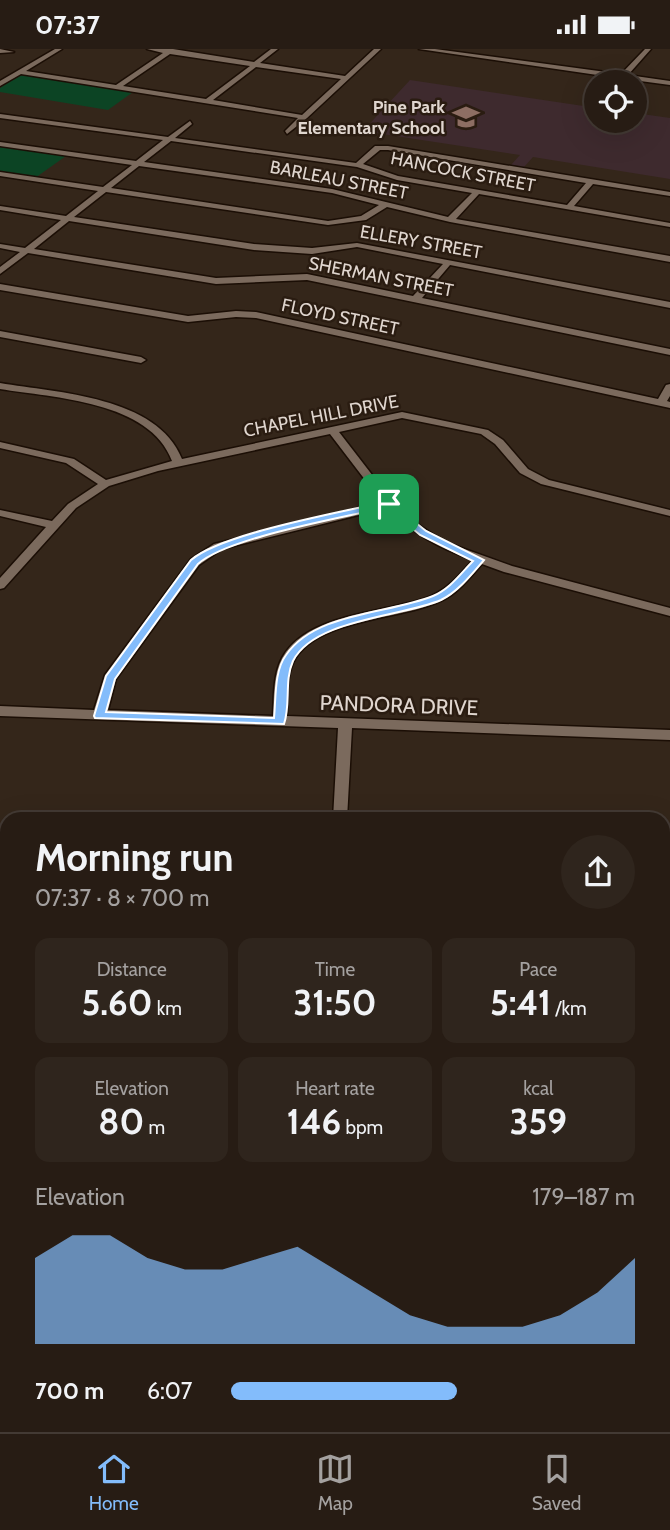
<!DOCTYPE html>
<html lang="en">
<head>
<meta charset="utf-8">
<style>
	body { margin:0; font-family:Cabin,sans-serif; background:#2f251d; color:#f1f3f6; height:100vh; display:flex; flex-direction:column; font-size:26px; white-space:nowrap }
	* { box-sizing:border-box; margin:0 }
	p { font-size:23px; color:#a4a1a0 }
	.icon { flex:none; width:38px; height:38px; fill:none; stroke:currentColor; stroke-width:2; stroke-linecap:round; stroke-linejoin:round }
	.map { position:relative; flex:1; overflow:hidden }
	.panel { position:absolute; left:0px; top:763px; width:670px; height:621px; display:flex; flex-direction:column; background:#271c14; border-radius:21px 21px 0 0; box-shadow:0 7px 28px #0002,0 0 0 2px #433a34 }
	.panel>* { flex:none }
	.controls { position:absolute; left:584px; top:21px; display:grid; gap:14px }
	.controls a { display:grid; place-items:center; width:63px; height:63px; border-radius:50%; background:#271c14; box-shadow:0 7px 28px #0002,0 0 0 2px #433a34; font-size:35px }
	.pin { position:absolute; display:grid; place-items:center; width:60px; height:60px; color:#fff; margin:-30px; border-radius:14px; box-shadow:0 4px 10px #0006 }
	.round { display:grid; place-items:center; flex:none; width:74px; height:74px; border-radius:37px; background:#2f251d }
	.headline { display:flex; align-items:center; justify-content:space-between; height:119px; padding:0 35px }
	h1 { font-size:38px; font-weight:800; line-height:52px }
	.metrics { display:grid; grid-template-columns:repeat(3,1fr); gap:10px; height:119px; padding:7px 35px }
	.metrics div { display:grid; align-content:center; border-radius:14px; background:#2f251d; text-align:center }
	.metrics b { font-size:35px; font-weight:800 }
	.metrics small { font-size:19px; font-weight:400 }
	.metrics p { font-size:19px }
	.chart { height:196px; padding:14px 35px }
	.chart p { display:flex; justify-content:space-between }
	.chart svg { width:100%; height:126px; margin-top:7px; fill:#83bcfb; opacity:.7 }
	ul { padding:0 35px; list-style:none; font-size:23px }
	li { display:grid; grid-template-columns:112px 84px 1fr; align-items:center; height:52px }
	li i { height:18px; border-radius:9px; background:#83bcfb }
	.status { display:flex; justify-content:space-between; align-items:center; height:49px; padding:0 35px; background:#271c14; direction:ltr }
	.status svg { height:19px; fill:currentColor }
	.tab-bar { display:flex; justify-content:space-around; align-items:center; height:98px; border-top:2px solid #433a34; background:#271c14; font-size:19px; color:#a4a1a0 }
	.tab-bar a { display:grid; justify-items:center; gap:4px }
	.tab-bar .selected { color:#83bcfb }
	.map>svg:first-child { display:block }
	.education { fill:#3e2a2e }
	.green { fill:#0c4424 }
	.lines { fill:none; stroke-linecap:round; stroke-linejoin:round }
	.minor-casing { stroke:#1b0e05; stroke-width:3 }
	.minor { fill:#7b6a5d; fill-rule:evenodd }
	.route { fill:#83bcfb; stroke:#fff; stroke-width:2; fill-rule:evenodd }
	.labels { text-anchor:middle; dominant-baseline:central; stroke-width:5; stroke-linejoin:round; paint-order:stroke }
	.far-poi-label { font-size:18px; font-weight:bold; fill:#e0d6cf; stroke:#2a1c11; text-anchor:end }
	.far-street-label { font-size:18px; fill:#e0d6cf; stroke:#2a1c11 }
	.street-label { font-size:21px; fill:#e0d6cf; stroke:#2a1c11 }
</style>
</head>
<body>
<div class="status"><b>07:37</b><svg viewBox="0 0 49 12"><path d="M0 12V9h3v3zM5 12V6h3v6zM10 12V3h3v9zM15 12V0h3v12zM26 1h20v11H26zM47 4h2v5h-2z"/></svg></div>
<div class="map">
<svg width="670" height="1383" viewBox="0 0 670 1383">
	<rect width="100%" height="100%" fill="#34261a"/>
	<g class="education">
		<polygon points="410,31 597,59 597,72 635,72 635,64 670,69 670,130 533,108 524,118 511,116 520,106 363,82"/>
		<polygon points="0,934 7,934 7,1184 0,1197"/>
	</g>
	<g class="green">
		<polygon points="22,25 133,43 108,61 0,43 0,39"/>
		<polygon points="0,97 66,107 35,129 0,124"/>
	</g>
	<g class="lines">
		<defs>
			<g id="minor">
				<polygon points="0,0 14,3 0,4"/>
				<path d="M55,0H62L26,22L116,36L163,4L147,0H173L254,13L271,0H278L260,14L345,27L374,0H381L307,69L287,85L285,82L298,69L21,25L0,37V32ZM170,5L250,17L206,50L123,37ZM256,18L341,30L302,66L213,51Z"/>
				<polygon points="419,0 435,0 621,25 645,0 651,0 628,26 670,32 670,36 625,30 621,33 617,33 618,29"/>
				<polygon points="596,55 597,59 594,58 593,57"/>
				<path d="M0,65L168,88L190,72L192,75L175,89L356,114L375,97H388L670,143V147L593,135L574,157L670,174V178L479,145L456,170L670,207V213L450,173L387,158L366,171L328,176L106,143L74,168L254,195L312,199L357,194L670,253V259L450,216L422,249L670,300V306L307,231L216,235L28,204L0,225V218L20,203L0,199V195L25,199L61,171L0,161V157L66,167L98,142L0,127V123L103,138L132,116L0,97V93L136,112L163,91L0,69ZM171,92L357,118L397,131L472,144L448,168L332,140L144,113ZM380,101H388L586,134L567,156L398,127L363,115ZM139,117L332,144L379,156L361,167L328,172L111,139ZM69,172L254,201L312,205L357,198L443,215L413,247L307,225L216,229L34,200Z"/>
				<polygon points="0,235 188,267 236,262 256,263 658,350 666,336 670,335 670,347 667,352 670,353 670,359 256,269 236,268 188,273 0,241"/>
				<polygon points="0,282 141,308 146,311 141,314 0,288"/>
				<path d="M0,334C58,344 157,347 182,410L402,363L488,381L503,391L528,420L549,431L670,461V467L541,435L520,424L495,395L481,385L402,369L339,383L393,453L414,473L445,493L512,517L670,559V567L504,523L482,515C470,528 459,543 443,551C404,571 313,569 293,614C286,631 287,650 287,667L670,681V691L352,679L347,770H333L338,679L0,667V657L94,661L105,626L191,510L214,495L382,453L330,385L158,422L109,437L76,459L4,539L0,540V529L46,478L0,467V461L52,472L68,455L98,435L66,414L0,399V393L74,410L106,431L172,412C150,352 54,349 0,340ZM387,459C414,485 437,498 473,511C462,523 452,536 437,544C424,552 406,554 391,558C355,566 302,573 282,609C273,626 274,648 273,667L108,661L116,630L199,516L222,500Z"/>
				<rect x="0" y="805" width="7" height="12"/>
				<rect x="663" y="830" width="7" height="12"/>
				<polygon points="670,1132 670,1150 663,1152 663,1134"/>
				<polygon points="670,1358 670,1380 663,1383 657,1380 655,1383 619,1383 621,1377 663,1377 663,1361"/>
				<polygon points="33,1377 58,1377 55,1383 31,1383"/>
				<polygon points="371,1377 393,1377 395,1383 373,1383"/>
			</g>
		</defs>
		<use href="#minor" class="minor-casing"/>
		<use href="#minor" class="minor"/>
	</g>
	<path class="route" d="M389,452L426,482L484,511C472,525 458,543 441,551C402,568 314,570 293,612C284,632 291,655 284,675L95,669L94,667L106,627L191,511C222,484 343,463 389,452ZM387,458L420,486L473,512C461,524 450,540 433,547C389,565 315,563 286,606C274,622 276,649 274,669L106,663L115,630L198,515C228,488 343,469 387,458Z"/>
	<defs>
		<symbol id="school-bare" viewBox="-9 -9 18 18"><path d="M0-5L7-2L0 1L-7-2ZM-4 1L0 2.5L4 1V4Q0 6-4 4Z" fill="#8d6e63" stroke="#2a1c11" stroke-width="2.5" paint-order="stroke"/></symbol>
	</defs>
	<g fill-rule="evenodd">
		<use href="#school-bare" x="447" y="49" width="38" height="38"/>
	</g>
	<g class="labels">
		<g class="far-poi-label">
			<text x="445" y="58">Pine Park<tspan x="445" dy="21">Elementary School</tspan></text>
		</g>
		<g class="far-street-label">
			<text transform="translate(463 123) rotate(11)">HANCOCK STREET</text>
			<text transform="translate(339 131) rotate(11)">BARLEAU STREET</text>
			<text transform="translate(421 193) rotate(10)">ELLERY STREET</text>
			<text transform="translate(381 228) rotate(11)">SHERMAN STREET</text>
			<text transform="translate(340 268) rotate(12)">FLOYD STREET</text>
			<text transform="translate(321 367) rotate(-11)">CHAPEL HILL DRIVE</text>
		</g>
		<g class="street-label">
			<text transform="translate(399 656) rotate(2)">PANDORA DRIVE</text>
		</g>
	</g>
</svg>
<div class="controls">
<a><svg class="icon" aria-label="locate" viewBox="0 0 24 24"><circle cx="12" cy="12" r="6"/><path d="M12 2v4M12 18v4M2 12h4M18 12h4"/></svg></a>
</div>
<div class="pin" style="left:389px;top:455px;background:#1e9e55"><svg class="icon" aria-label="arrive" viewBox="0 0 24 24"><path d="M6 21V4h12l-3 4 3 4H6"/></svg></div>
<section class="panel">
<div class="headline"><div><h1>Morning run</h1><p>07:37 · 8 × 700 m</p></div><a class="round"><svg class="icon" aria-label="share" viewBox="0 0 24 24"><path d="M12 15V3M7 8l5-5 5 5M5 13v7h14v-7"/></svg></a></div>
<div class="metrics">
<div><p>Distance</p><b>5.60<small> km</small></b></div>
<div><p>Time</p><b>31:50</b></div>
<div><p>Pace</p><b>5:41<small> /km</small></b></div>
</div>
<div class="metrics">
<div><p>Elevation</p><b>80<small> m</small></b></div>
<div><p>Heart rate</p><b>146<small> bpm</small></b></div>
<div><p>kcal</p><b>359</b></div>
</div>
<div class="chart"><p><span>Elevation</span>179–187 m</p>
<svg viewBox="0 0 160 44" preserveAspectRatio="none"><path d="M0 44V14L10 6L20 6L30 14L40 18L50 18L60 14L70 10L80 18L90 26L100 34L110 38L120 38L130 38L140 34L150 26L160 14V44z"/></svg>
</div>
<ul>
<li><b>700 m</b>6:07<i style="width:56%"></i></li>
</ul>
</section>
</div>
<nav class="tab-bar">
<a class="selected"><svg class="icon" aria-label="home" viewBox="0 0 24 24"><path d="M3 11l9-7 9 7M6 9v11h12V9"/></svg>Home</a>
<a><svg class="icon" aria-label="map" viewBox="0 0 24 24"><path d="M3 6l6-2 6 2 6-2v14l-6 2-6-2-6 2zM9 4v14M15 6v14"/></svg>Map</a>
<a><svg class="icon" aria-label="saved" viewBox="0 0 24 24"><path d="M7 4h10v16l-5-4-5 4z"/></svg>Saved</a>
</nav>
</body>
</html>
